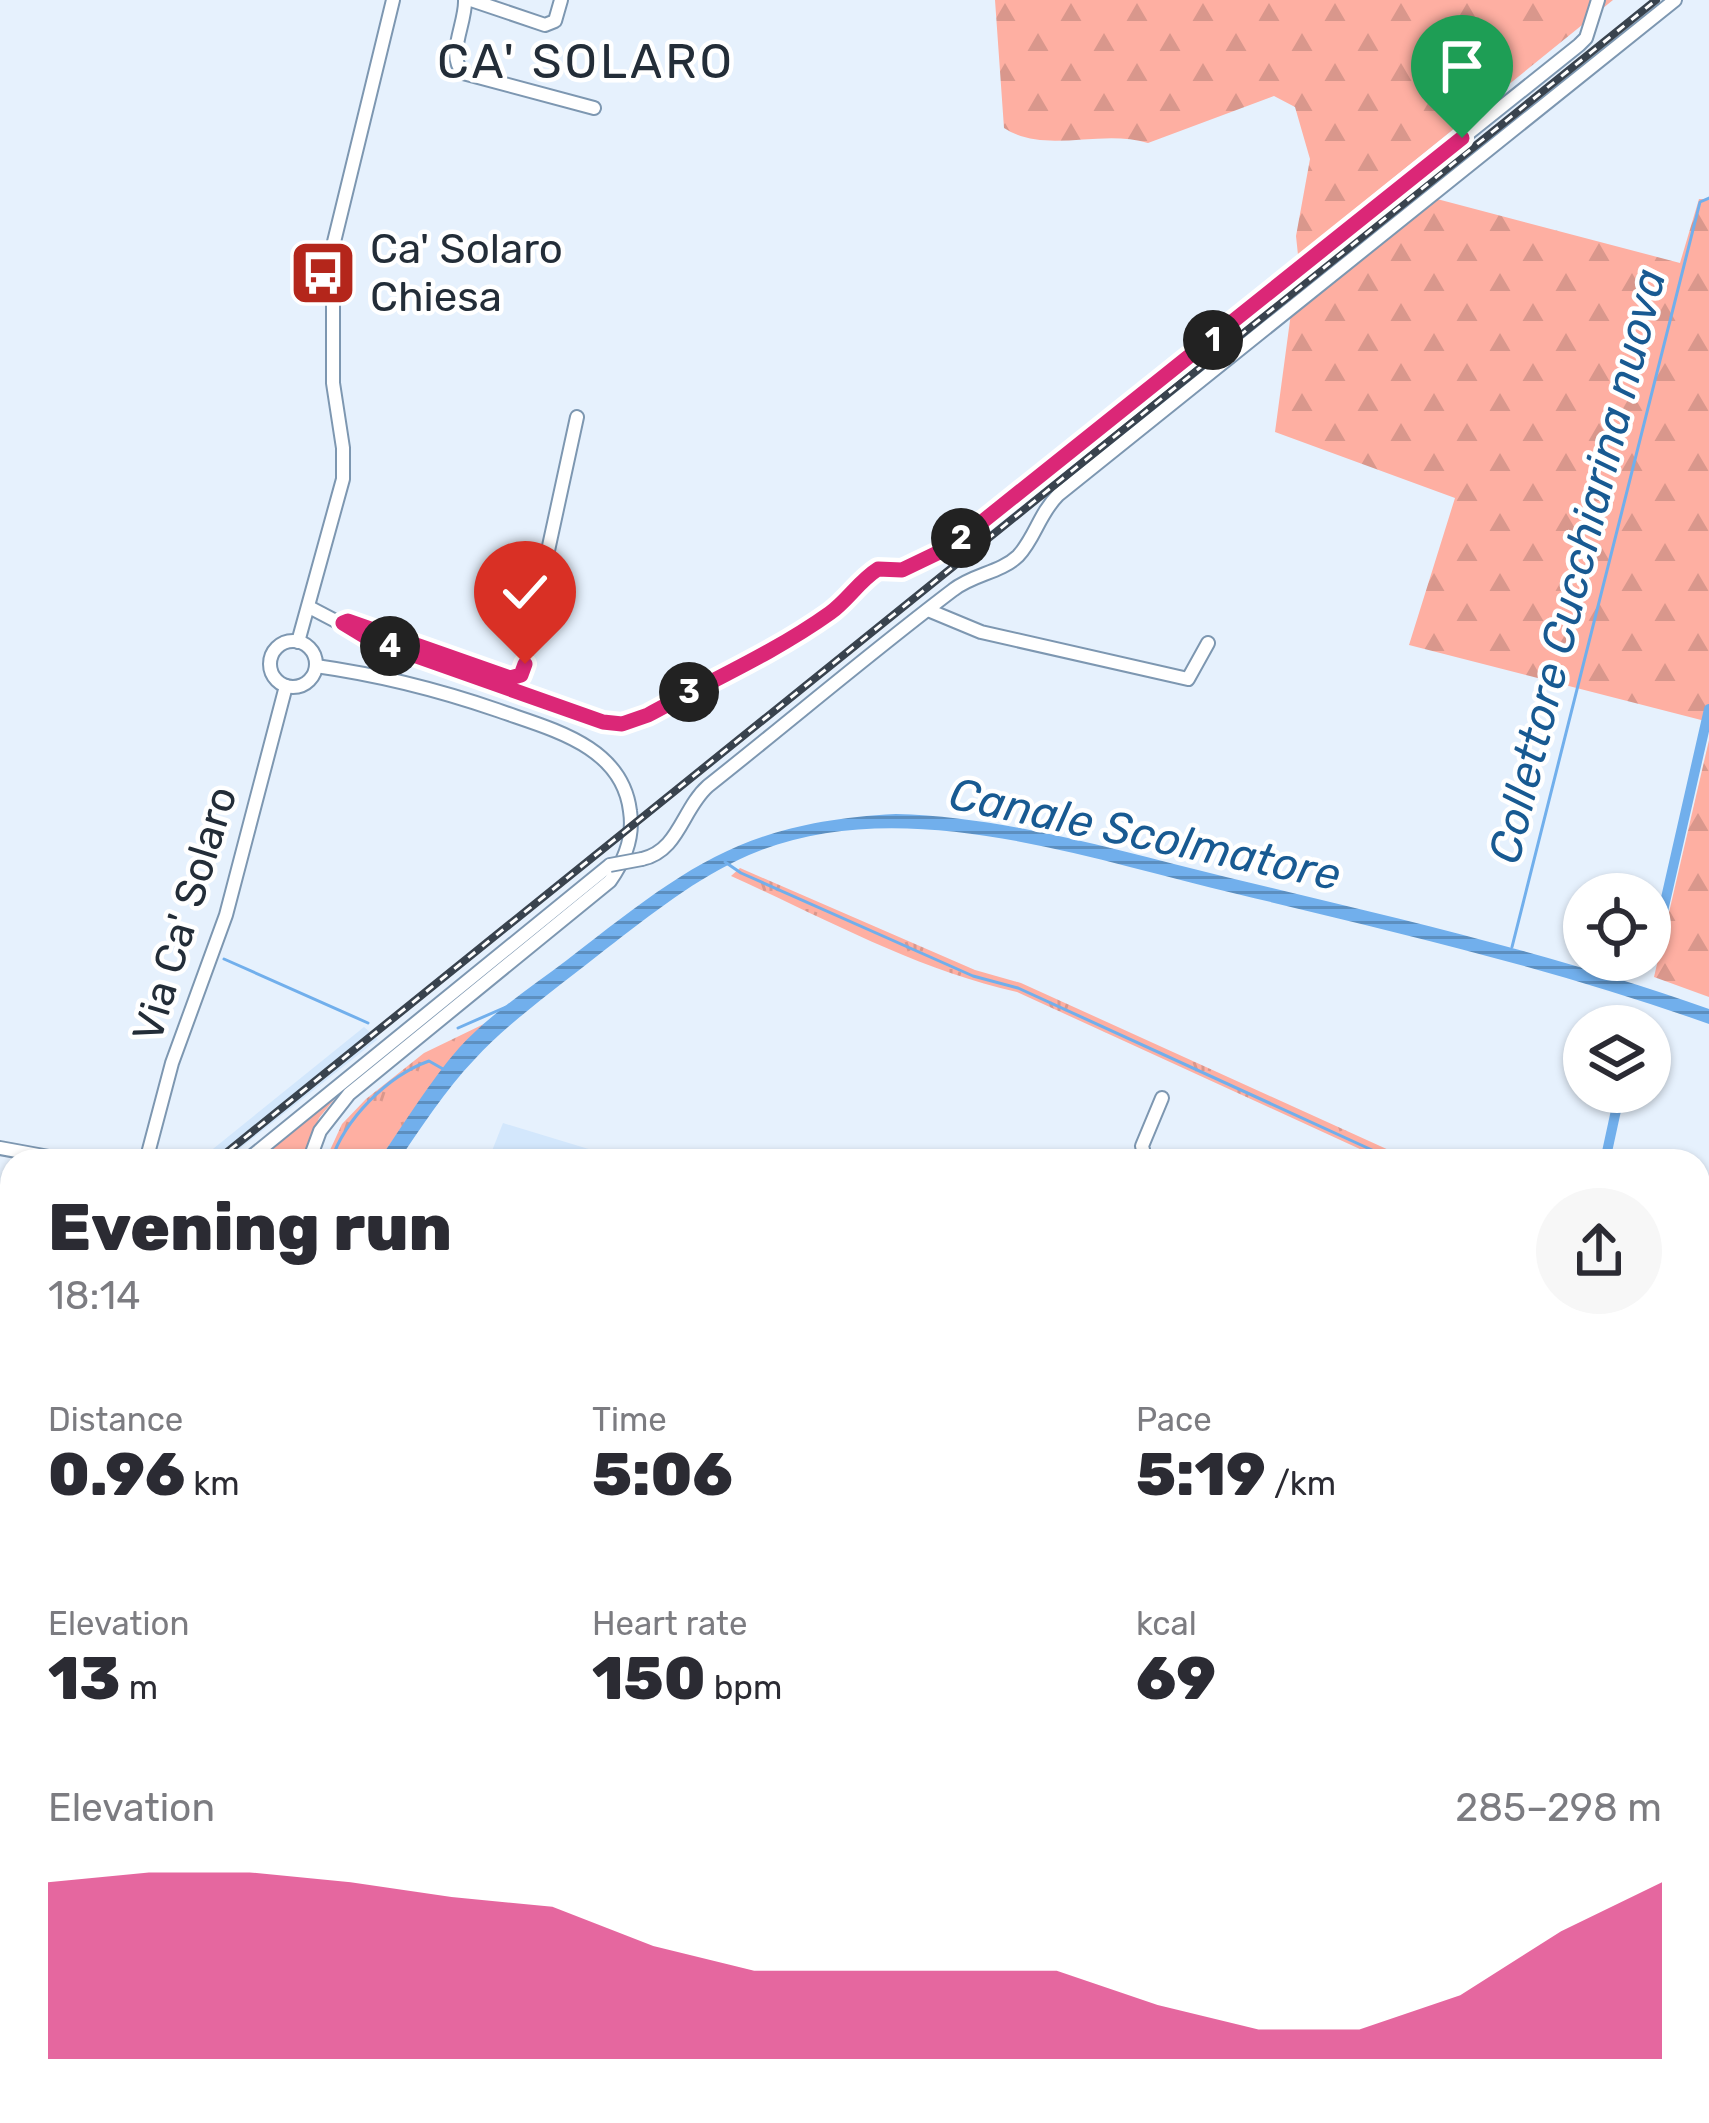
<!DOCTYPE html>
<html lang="en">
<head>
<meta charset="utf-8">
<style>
	body { margin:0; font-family:Rubik,sans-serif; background:#f7f7f7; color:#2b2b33; height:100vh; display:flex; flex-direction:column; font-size:45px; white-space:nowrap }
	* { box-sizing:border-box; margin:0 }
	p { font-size:39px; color:#7c7c81 }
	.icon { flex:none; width:66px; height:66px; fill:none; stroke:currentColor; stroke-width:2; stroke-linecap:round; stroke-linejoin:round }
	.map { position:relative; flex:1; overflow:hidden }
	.panel { position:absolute; left:0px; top:1149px; width:1710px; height:975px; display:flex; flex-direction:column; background:#fff; border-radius:36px 36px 0 0; box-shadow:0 3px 9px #0004 }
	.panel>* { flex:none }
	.tools { position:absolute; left:1563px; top:873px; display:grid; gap:24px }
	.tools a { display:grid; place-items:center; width:108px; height:108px; border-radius:50%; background:#fff; box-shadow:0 3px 9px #0004; font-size:60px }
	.pin { position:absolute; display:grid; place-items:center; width:102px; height:102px; color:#fff; margin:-123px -51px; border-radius:50% 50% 50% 0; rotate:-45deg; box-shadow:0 0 12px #0007 }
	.pin .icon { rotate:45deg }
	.km { position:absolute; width:60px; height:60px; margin:-30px; border-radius:50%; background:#222; color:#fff; font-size:33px; line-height:60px; text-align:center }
	.round { display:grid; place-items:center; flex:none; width:126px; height:126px; border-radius:63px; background:#f7f7f7 }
	.overview { display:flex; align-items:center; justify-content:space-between; height:204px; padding:0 48px }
	h1 { font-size:66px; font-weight:800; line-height:90px }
	.stats { display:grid; grid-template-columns:repeat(3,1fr); gap:18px; height:204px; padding:12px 48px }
	.stats div { display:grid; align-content:center }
	.stats b { font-size:60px; font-weight:800 }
	.stats small { font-size:33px; font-weight:400 }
	.stats p { font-size:33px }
	.chart { height:336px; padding:24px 48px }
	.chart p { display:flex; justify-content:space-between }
	.chart svg { width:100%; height:216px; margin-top:12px; fill:#db2777; opacity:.7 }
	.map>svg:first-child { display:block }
	.built { fill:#d3e7fc }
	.grass { fill:url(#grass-tufts) }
	.forest { fill:url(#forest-firs) }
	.water { fill:url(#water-rules) }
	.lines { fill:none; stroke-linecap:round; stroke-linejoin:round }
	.stream { stroke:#71afec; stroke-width:3 }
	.canal { stroke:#71afec; stroke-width:10 }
	.minor-casing { stroke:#7d97b1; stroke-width:16 }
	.minor { stroke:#fff; stroke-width:12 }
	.rail-casing { stroke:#39434e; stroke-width:8 }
	.rail { stroke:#fff; stroke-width:3; stroke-dasharray:9; stroke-linecap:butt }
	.minor-bridge-casing { stroke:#7d97b1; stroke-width:16; stroke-linecap:butt }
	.minor-bridge { stroke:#fff; stroke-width:12 }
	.route-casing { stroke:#fff; stroke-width:24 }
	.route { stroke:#db2777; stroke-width:15 }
	.labels { text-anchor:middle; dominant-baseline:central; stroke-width:9; stroke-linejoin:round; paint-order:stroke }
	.poi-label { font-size:42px; fill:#232d38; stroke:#fff; text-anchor:start }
	.street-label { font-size:42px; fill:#232d38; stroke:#fff }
	.water-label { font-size:45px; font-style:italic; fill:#185a92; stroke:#fff }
	.quarter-label { font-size:48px; letter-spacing:3px; fill:#232d38; stroke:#fff }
</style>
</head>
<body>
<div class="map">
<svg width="1709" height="2123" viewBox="0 0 1709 2123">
	<defs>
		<pattern id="grass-tufts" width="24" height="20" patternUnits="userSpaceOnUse" patternTransform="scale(3)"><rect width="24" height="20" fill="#feafa2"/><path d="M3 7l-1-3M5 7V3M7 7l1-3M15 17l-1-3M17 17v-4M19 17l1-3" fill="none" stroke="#d9978c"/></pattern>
		<pattern id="forest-firs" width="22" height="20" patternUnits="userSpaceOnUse" patternTransform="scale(3)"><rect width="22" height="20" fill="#feafa2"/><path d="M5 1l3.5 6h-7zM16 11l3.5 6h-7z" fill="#d9978c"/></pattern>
		<pattern id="water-rules" width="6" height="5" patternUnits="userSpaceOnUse" patternTransform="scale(3)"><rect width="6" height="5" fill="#71afec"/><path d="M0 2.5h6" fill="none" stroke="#5c8fc0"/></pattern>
	</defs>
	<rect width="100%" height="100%" fill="#e6f1fd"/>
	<g class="built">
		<polygon points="364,1027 378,1039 224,1161 198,1161"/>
		<polygon points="503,1123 628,1161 488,1161"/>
	</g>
	<g class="grass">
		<path d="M740,868L975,970L1021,983L1413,1161H1386L1017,992C917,970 824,918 731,876Z"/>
		<polygon points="486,1023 449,1061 378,1161 325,1161 342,1124 366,1099 424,1053"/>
		<polygon points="347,1084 319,1118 301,1161 254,1161"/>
	</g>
	<g class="forest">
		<path d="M995,0H1613L1298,255L1296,236L1310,159L1295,107L1274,96L1148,143C1101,128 1045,155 1004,128Z"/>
		<polygon points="1437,199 1680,263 1699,199 1709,199 1709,722 1409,645 1455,498 1275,432 1291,313"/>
		<polygon points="1709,740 1709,997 1654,977"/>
	</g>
	<path class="water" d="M896,814C1009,817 1118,851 1226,877C1389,916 1551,953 1709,1009V1024C1555,969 1396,932 1237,894C1088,859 899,790 749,855C696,878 652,914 606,949C561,985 513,1018 474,1060C445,1090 422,1127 398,1161H378C405,1123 429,1082 459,1048C490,1014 530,988 567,960C685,869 740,822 896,814Z"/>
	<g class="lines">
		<g class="stream">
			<polyline points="725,862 741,873 973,976 1018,988 1396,1161"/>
			<polyline points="1512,947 1700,202 1709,198"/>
			<polyline points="224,959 368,1023"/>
			<polyline points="458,1028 506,1007"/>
			<path d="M331,1161C345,1119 387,1076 429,1061L443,1069"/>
			<polyline points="1698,1275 1709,1280"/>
			<polyline points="0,1549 12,1553"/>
			<polyline points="501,2123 504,2112"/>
		</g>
		<g class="canal">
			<polyline points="1653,955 1709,709"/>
			<polyline points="1605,1161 1620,1092"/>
		</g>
		<defs>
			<g id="minor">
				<path d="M465,0C466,24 446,54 463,73L594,108"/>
				<polyline points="471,0 545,25 555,21 561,0"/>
				<polyline points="309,607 372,640 603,722 622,724 648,715 811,626 850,598 861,581 878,569 914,567 952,546 1579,45 1586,38 1598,0"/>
				<polyline points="928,610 981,632 1188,679 1208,643"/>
				<polyline points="359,625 510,678 521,675 577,417"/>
				<circle cx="293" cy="664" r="23"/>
				<polyline points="298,642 343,479 343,448 333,383 333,246 393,0"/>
				<path d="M642,859C679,851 682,809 708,786C790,721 870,653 953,590C973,574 1000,573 1018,556C1035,538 1039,514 1058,495L1675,0"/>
				<polyline points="0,1148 71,1161"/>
				<polyline points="146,1161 172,1063 226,915 286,686"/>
				<polyline points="246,1161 610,865"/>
				<path d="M309,1161L320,1131L349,1094L610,881C625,860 634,837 630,811C622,745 550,729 497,710C436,689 380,675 316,666"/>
				<polyline points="1146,1161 1142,1146 1162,1098"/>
				<polyline points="136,2112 162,2123"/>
				<polyline points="1589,2112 1635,2123"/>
				<polyline points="206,2123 210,2112"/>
			</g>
		</defs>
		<use href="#minor" class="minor-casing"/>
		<use href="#minor" class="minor"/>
		<defs>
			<g id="rail">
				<polyline points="216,1161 1656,0"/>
				<polyline points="0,1335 12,1325"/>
			</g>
		</defs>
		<use href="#rail" class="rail-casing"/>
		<use href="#rail" class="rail"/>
		<defs>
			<polyline id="minor-bridge" points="610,865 642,859"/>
		</defs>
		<use href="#minor-bridge" class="minor-bridge-casing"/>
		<use href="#minor-bridge" class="minor-bridge"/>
	</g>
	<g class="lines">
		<defs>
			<path id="route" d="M525,664L521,675L510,678L348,621L343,623L371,640L603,722L622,724L648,715C708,682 774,653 830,613C848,600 859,581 878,569L902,570L952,546L1462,138"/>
		</defs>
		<use href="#route" class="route-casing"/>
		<use href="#route" class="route"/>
	</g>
	<defs>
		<symbol id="bus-square" viewBox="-11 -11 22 22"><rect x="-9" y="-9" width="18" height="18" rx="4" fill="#b4261b" stroke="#fff"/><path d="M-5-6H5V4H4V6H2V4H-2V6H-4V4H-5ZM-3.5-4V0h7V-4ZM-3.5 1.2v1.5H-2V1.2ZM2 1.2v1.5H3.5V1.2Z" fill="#fff"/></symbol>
	</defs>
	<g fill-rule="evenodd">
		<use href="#bus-square" x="285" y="235" width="76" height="76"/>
	</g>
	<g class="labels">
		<g class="poi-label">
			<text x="370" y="249">Ca' Solaro<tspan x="370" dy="48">Chiesa</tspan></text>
		</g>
		<g class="street-label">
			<text transform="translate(185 914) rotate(-73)">Via Ca' Solaro</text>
		</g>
		<g class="water-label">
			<text transform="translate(1577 566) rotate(-76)">Collettore Cucchiarina nuova</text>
			<text transform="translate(1145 834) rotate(12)">Canale Scolmatore</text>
		</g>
		<g class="quarter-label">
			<text x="586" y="61">CA' SOLARO</text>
		</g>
	</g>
</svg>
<div class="tools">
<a><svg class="icon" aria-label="locate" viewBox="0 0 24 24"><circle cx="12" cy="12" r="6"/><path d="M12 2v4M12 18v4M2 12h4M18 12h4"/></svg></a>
<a><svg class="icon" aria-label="layers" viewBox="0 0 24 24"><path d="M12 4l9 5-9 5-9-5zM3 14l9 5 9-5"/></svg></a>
</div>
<div class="pin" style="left:1462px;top:138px;background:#1e9e55"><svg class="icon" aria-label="arrive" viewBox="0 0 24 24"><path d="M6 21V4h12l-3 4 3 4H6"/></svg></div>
<div class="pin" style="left:525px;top:664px;background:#d93025"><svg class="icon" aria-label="check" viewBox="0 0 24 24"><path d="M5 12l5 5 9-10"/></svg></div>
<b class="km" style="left:1213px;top:340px">1</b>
<b class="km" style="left:961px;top:538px">2</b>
<b class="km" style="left:689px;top:692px">3</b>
<b class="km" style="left:390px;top:646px">4</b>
<section class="panel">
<div class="overview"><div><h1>Evening run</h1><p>18:14</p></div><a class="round"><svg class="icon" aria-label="share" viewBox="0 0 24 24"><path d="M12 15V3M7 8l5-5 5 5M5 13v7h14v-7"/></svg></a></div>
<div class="stats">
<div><p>Distance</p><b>0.96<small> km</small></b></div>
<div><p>Time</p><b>5:06</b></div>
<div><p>Pace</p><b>5:19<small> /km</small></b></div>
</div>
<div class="stats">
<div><p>Elevation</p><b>13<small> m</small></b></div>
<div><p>Heart rate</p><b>150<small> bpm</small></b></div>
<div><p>kcal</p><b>69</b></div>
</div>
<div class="chart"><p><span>Elevation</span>285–298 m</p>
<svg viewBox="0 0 160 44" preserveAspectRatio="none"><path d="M0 44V8L10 6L20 6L30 8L40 11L50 13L60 21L70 26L80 26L90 26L100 26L110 33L120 38L130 38L140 31L150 18L160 8V44z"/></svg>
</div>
</section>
</div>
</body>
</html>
